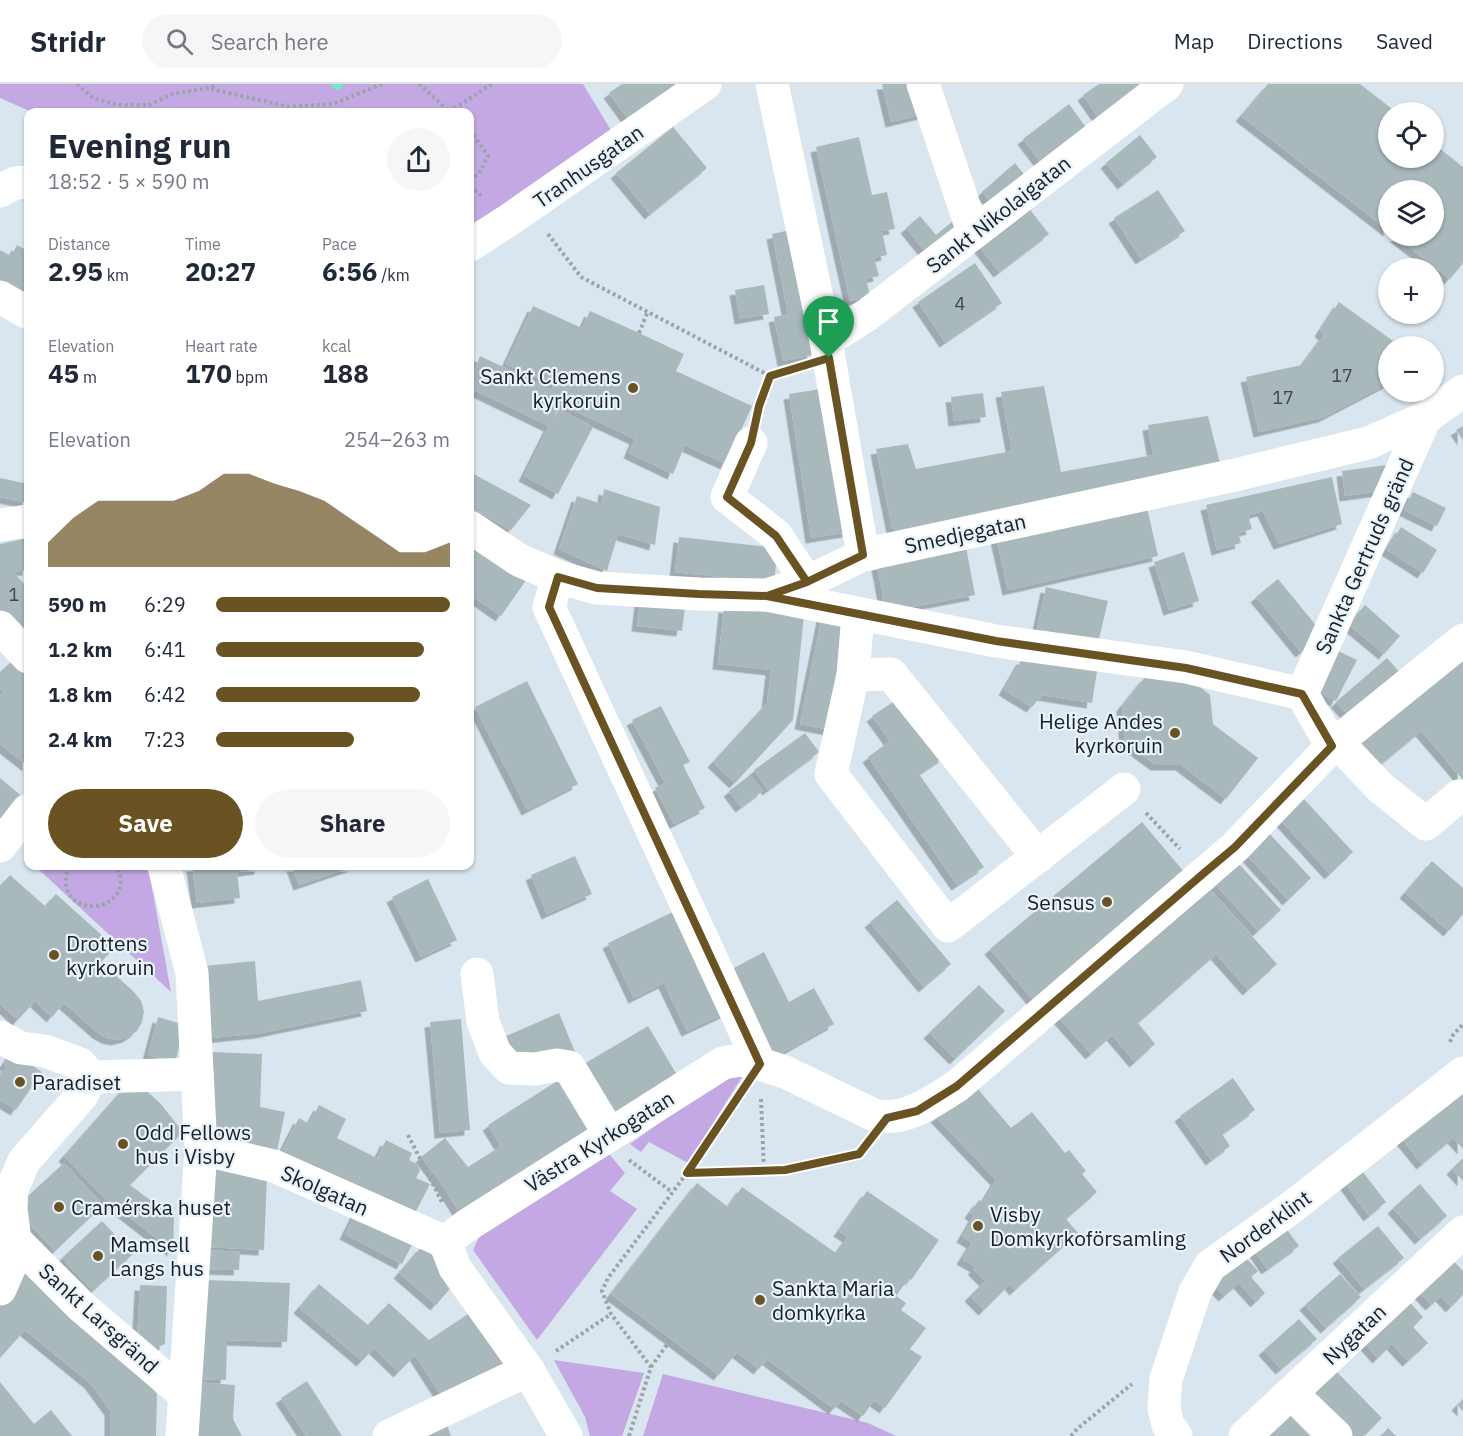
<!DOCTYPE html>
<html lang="en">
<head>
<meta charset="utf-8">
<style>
	body { margin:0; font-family:"IBM Plex Sans",sans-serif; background:#f6f6f7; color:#1f2937; height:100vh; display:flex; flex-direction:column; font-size:22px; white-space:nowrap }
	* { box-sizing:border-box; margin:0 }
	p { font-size:20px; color:#747a83 }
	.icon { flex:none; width:33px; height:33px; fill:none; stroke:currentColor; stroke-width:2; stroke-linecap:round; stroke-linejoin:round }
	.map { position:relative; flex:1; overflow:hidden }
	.details { position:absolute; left:24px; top:24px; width:450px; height:762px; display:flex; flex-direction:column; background:#fff; border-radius:12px; box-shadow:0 2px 4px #0004 }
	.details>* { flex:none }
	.buttons { position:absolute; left:1378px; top:18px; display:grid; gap:12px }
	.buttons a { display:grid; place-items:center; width:66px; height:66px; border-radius:50%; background:#fff; box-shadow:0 2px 4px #0004; font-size:30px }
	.pin { position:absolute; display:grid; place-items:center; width:51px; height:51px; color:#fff; margin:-62px -26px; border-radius:50% 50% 50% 0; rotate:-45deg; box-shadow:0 0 6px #0007 }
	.pin .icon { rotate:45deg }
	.round { display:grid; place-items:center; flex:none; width:63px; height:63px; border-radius:32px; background:#f6f6f7 }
	.overview { display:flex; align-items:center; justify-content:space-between; height:102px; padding:0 24px }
	h1 { font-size:33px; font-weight:700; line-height:45px }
	.stats { display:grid; grid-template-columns:repeat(3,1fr); gap:9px; height:102px; padding:6px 24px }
	.stats div { display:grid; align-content:center }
	.stats b { font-size:26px; font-weight:700 }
	.stats small { font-size:16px; font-weight:400 }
	.stats p { font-size:16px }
	.chart { height:168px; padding:12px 24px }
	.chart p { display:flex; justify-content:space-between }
	.chart svg { width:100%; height:108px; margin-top:6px; fill:#6a5323; opacity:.7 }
	.button { display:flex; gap:12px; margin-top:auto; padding:12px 24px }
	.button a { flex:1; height:69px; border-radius:36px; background:#6a5323; color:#fff; font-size:24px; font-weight:700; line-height:69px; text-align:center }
	.button a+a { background:#f6f6f7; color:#1f2937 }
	ul { padding:0 24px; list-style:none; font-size:20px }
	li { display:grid; grid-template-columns:96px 72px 1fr; align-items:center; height:45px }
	li i { height:15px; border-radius:8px; background:#6a5323 }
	header { display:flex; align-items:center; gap:36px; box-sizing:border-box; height:84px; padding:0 30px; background:#fff; border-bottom:2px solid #e0e1e3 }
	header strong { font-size:28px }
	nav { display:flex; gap:33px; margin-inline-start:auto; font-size:21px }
	.search { width:420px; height:54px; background:#f6f6f7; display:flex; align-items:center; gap:15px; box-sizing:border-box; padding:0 21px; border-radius:33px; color:#747a83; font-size:22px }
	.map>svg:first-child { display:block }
	.green { fill:#c3a8e3 }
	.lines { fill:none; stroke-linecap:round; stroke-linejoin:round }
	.stream { stroke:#7de2cc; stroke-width:10 }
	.building { fill:#a9b9bb; filter:url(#shadow) }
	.path { stroke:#9ba4ab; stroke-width:4; stroke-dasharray:3 3; stroke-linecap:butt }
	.minor { stroke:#fff; stroke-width:33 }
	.route-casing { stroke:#fff; stroke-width:12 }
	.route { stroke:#6a5323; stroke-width:8 }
	.poi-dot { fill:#6a5323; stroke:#e8f3fc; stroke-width:2 }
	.labels { text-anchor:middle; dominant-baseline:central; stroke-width:4.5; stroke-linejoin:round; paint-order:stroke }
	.number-label { font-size:18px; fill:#3e4648 }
	.street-label { font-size:21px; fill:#1b1f22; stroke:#e8f3fc }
	.poi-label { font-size:21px; fill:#1b1f22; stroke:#e8f3fc; text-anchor:start }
</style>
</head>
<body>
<header>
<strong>Stridr</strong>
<div class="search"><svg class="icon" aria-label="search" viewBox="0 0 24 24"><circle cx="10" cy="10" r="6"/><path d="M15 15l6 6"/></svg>Search here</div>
<nav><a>Map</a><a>Directions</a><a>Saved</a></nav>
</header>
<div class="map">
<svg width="1463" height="1352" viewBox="0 0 1463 1352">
	<defs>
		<filter id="shadow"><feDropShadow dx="-5.5" dy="5.5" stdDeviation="0" flood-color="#0004"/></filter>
	</defs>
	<rect width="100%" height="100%" fill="#dae6ef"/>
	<g class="green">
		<polygon points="0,0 583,0 612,48 470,146 470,28 32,28 0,14"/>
		<polygon points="35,782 148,782 171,908"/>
		<polygon points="732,987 745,988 688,1079 649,1058 641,1068 630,1060"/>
		<polygon points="604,1064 625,1089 610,1107 637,1125 537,1256 473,1166 482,1147"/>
		<polygon points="554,1276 644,1289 622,1352 590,1352 585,1333"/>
		<polygon points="663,1290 868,1339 896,1352 643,1352"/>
	</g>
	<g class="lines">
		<polyline class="stream" points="336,0 338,1"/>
	</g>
	<g class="building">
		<polygon points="622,0 684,0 631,39 609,9"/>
		<polygon points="882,0 917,0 924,30 891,38"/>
		<polygon points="1099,0 1142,0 1101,37 1083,11"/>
		<polygon points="1268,0 1360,0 1396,28 1389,28 1389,74 1434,74 1434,60 1463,83 1463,179 1450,195 1395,152 1434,152 1434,106 1389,106 1389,147 1241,32"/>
		<polygon points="1069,20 1090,49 1044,83 1023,55"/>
		<polygon points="673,43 707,84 650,130 616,89"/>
		<polygon points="1140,51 1157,73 1123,100 1106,79"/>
		<polygon points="859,53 872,111 887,108 895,145 882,147 887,171 874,174 879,192 866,195 870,212 850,217 816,63"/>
		<polygon points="1015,79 1027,94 995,122 982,108"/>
		<polygon points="1158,106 1185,147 1141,175 1114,134"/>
		<polygon points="1028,123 1049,150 999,188 978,161"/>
		<polygon points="920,132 936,151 958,133 965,141 928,171 906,144"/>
		<polygon points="795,145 813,271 783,277 774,233 788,230 772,150"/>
		<polygon points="17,161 28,167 28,220 0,203 0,166 11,172"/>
		<polygon points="975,179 1002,219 945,258 918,218"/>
		<polygon points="764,201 769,230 740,235 735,206"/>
		<polygon points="1339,218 1400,262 1389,262 1389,299 1324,333 1259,348 1246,293 1302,281 1324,251 1320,247"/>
		<polygon points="533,222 582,244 590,227 639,249 684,270 676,287 752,322 726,380 685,361 673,390 629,369 635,355 560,320 553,335 559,325 593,343 558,410 524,392 549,342 470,304 470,296 480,272 552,306 553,301 506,280"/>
		<polygon points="1044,302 1061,388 1153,371 1148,341 1208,332 1222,387 905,452 892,444 876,365 908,360 916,385 1012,367 1001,308"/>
		<polygon points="827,304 848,448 811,454 789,310"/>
		<polygon points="983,309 986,333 954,337 951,313"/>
		<polygon points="1463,342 1463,356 1456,346"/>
		<polygon points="1386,381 1389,406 1345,412 1342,387"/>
		<polygon points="470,388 531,421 511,446 470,423"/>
		<polygon points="1332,393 1342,440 1279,460 1263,427 1248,431 1252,445 1238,449 1241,459 1217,466 1206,421"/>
		<polygon points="0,394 28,400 28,419 0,413"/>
		<polygon points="604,405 660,423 655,461 618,450 607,487 559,465 577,412 602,420"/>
		<polygon points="1413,408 1446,424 1437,442 1404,426"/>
		<polygon points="1146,419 1158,472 1008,506 996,453"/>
		<polygon points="1401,443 1437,466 1423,489 1387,466"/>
		<polygon points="679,453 778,464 774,499 675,488"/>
		<polygon points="28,454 28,486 13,488 28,504 28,556 0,527 0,460"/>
		<polygon points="470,454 527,495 501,532 470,510"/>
		<polygon points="966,463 975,511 886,528 877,481"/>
		<polygon points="1184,468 1199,517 1169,526 1154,478"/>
		<polygon points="1278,495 1323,550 1301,568 1256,513"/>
		<polygon points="1046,503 1108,517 1098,559 1037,546"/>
		<polygon points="640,517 685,523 682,547 637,542"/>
		<polygon points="1365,521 1400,552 1384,570 1348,540"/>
		<polygon points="724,523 804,532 793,636 735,699 713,678 767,619 771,586 718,580"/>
		<polygon points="822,532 851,538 830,646 800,640"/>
		<polygon points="1332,564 1357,576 1336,617 1311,605"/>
		<polygon points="1463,568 1463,696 1421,647 1374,686 1352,661"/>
		<polygon points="20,570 28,579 28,682 0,660 0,611 3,608 0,605 0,588"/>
		<polygon points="1387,574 1404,593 1353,637 1336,618"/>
		<polygon points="1022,575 1097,587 1092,619 1042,611 1032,623 1004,606"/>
		<polygon points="1180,587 1210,611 1213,640 1258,674 1226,715 1181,681 1156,681 1125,658 1122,622 1145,593"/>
		<polygon points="527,597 578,700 527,726 475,623"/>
		<polygon points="902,612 944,673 919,690 984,783 957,801 868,673 890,657 872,632"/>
		<polygon points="661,622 690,678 683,681 705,724 674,740 655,704 665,699 632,636"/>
		<polygon points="805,649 819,668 768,706 754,686"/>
		<polygon points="750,691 763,707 741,723 729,707"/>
		<polygon points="0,694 24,714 0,744"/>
		<polygon points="1302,713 1353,768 1330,790 1279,734"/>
		<polygon points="1142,738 1185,789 1033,916 990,865"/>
		<polygon points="1268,748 1311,794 1288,816 1245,769"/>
		<polygon points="575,772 592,810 547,830 531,791"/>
		<polygon points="1432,777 1463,804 1463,830 1449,847 1405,809"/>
		<polygon points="1239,780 1281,826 1258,847 1216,801"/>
		<polygon points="192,782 260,782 260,785 237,788 240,814 197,819"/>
		<polygon points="292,782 355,782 299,801"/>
		<polygon points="10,791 45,822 56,810 115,863 101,878 134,908 141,917 144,927 142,938 137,947 128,953 117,956 107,954 98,949 64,919 52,933 35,917 18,936 0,920 0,802"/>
		<polygon points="428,795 457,856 421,873 392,813"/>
		<polygon points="1210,805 1277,880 1248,906 1216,870 1138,939 1155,960 1135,978 1112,951 1091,970 1059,934"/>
		<polygon points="897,816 951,880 924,903 870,838"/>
		<polygon points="679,825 728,928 687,947 664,899 634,914 608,859"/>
		<polygon points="764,868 789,918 814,904 834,940 775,973 730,886"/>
		<polygon points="255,877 258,917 361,896 367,927 261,949 211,954 204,882"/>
		<polygon points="979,901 1005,927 955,975 929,949"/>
		<polygon points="559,929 575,968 554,977 549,964 517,978 506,952"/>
		<polygon points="158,933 185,941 175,979 148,971"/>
		<polygon points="461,935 470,1046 440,1049 430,938"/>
		<polygon points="648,942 677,991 609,1032 579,983"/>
		<polygon points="12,968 42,988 16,1026 0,1016 0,992 7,982 4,980"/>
		<polygon points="212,968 262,970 260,1023 285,1028 276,1072 208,1058"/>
		<polygon points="562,994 593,1044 459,1128 441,1099 421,1073 445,1054 468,1083 501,1062 488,1041"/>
		<polygon points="1233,994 1255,1026 1222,1050 1230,1062 1211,1076 1180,1032"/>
		<polygon points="1463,999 1463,1065 1453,1054 1422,1080 1400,1053"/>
		<polygon points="141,1002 160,1019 183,1048 130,1101 174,1134 173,1167 106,1115 64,1072 125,1003"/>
		<polygon points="977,1004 1011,1044 1032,1028 1065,1069 1069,1066 1086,1087 1082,1090 1097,1108 1066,1135 1078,1149 1015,1206 1010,1200 984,1226 970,1212 985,1197 973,1185 976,1183 962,1175 972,1159 962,1153 974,1132 970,1129 979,1116 983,1118 996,1096 936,1033"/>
		<polygon points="319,1021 346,1035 337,1054 377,1074 386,1056 412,1069 409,1076 417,1080 420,1086 416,1094 430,1100 410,1139 279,1073 299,1034 309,1040"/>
		<polygon points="1463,1074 1463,1097 1452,1085"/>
		<polygon points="64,1079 103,1121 55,1167 15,1124"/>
		<polygon points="212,1083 267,1092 264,1166 208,1163"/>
		<polygon points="1359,1083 1386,1118 1369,1132 1342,1095"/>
		<polygon points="697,1099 728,1123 742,1103 836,1169 848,1153 839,1147 867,1107 939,1156 911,1196 909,1194 896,1212 906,1219 901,1226 926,1244 910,1265 922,1273 885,1324 874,1316 863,1332 841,1317 834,1325 767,1275 759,1285 737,1268 719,1291 611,1210"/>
		<polygon points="1420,1100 1447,1132 1420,1155 1393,1124"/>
		<polygon points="358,1124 415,1155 402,1180 345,1150"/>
		<polygon points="1280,1136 1299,1162 1267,1185 1249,1159"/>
		<polygon points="102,1137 133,1170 93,1207 62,1174"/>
		<polygon points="1378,1142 1404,1174 1364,1205 1338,1174"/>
		<polygon points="422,1162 459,1194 436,1221 399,1189"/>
		<polygon points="207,1166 240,1168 239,1186 206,1185"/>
		<polygon points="1240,1167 1258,1187 1251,1193 1265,1209 1256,1218 1239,1199 1224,1212 1208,1195"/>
		<polygon points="1447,1170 1463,1187 1463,1211 1451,1223 1441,1212 1431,1221 1413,1202"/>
		<polygon points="26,1185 123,1266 157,1310 156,1352 110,1352 110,1326 90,1299 25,1246 0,1274 0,1214"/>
		<polygon points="1340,1190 1361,1213 1326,1244 1305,1221"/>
		<polygon points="204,1196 290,1199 287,1258 227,1256 226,1296 201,1295"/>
		<polygon points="319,1200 368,1241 389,1219 429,1256 477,1224 511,1276 446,1319 415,1271 399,1288 374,1264 362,1277 299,1224"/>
		<polygon points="140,1201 167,1202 165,1260 149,1267 137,1259"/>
		<polygon points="1405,1213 1423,1233 1413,1243 1428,1259 1408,1277 1392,1260 1378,1274 1360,1254"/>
		<polygon points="1299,1235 1317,1255 1281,1285 1264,1266"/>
		<polygon points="1332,1283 1382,1334 1364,1352 1350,1352 1306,1308"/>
		<polygon points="307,1297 342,1352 306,1352 281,1314"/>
		<polygon points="0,1298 34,1340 51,1326 72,1352 0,1352"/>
		<polygon points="194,1298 235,1301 233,1335 242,1352 190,1352"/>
		<polygon points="1463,1315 1463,1327 1457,1321"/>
		<polygon points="1283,1324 1310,1352 1253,1352"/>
		<polygon points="447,1341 451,1352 420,1352"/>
		<polygon points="1388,1344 1396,1352 1381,1352"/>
	</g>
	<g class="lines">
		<g class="path">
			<polyline points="77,0 93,14 118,21 149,21 172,10 210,4 217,0"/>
			<polyline points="419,0 450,28"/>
			<polyline points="211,5 282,21 300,28"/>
			<polyline points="287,23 333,20 382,0"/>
			<polyline points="449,28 492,0"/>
			<polyline points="470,46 488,72 479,90 470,95"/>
			<polyline points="470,102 483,113"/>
			<polyline points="548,150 581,193 770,292"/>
			<polyline points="639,249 648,227"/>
			<polyline points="758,329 770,292 797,284"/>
			<polyline points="1146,729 1180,765"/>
			<path d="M69,782C48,837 139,834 117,782"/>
			<polyline points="1450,958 1453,951 1463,940"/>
			<polyline points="761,1015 764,1087"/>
			<polyline points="408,1051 442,1118"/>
			<polyline points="629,1076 672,1108"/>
			<polyline points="687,1089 740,1010"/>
			<polyline points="556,1267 611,1230"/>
			<polyline points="651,1283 671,1255"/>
			<polyline points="629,1352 651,1283 611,1230 602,1207 608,1194 687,1089 785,1086 859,1070 864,1063"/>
			<polyline points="1071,1352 1077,1345 1132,1300"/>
		</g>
		<g class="minor">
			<polyline points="772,0 826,257 863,471"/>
			<polyline points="923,0 973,148"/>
			<polyline points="0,107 15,99 28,98"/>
			<polyline points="470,161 506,138 705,0"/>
			<polyline points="0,213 28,229"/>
			<polyline points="826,257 867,231 1167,0"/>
			<polyline points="751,359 727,413 776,451 807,498"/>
			<polyline points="0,441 28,437"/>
			<polyline points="470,443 519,476 558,493 597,504 699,510 767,511 807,498 863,471 1235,391 1368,359 1425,334 1463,307"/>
			<polyline points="558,493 549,523 760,980"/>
			<polyline points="767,511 996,557 1186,583 1302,610"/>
			<polyline points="0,543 28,573"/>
			<polyline points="853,591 858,530"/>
			<polyline points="1302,610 1425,334"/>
			<polyline points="1302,610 1332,662"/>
			<polyline points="1337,658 1381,704 1426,740 1459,712"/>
			<polyline points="0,762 28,726"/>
			<polyline points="1038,773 891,590 853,591 831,690 948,842 1124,705"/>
			<polyline points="164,782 192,889 201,1065 182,1352"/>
			<polyline points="477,890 483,938 495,969 509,984 535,985 557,981 569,983 610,1051"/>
			<polyline points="0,953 21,964 45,967 80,980 91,993 197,990"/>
			<polyline points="201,1065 274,1082 445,1158"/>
			<polyline points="15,1156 82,1223 184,1310"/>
			<path d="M445,1158L466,1142L723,979L740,976L760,980L785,988L874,1031C906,1038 931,1018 957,1002L1235,763L1332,662L1463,556"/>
			<polyline points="445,1158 455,1184 528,1286 566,1352"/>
			<polyline points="0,1205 11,1180 15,1156 11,1125 12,1105 24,1077 82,1011 91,993"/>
			<polyline points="1291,1309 1336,1352"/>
			<polyline points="389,1352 528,1286"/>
			<polyline points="1176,1352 1168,1341 1164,1324 1166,1295 1195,1208 1210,1182 1292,1123 1463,989"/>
			<polyline points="1245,1352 1463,1148"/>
		</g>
	</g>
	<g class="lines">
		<defs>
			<polyline id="route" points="829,274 770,292 759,322 751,359 727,413 776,452 807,498 767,512 699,510 597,504 558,493 549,523 760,980 687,1089 785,1086 859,1070 887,1034 917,1027 957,1002 1204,789 1235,763 1332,662 1302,610 1186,584 996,557 767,512 807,498 863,471 829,274"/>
		</defs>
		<use href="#route" class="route-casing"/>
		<use href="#route" class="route"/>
	</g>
	<g class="poi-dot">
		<circle cx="633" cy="304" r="6"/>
		<circle cx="1175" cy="649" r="6"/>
		<circle cx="1107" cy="818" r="6"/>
		<circle cx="54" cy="871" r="6"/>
		<circle cx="20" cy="998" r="6"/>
		<circle cx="123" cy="1060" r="6"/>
		<circle cx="59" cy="1123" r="6"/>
		<circle cx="978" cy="1142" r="6"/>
		<circle cx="98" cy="1172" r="6"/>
		<circle cx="760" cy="1216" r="6"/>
	</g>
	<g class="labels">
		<g class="number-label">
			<text x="960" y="219">4</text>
			<text x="1342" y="291">17</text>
			<text x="1283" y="313">17</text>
			<text x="14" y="510">1</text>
		</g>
		<g class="street-label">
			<text transform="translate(588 82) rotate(-35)">Tranhusgatan</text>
			<text transform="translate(998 130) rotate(-38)">Sankt Nikolaigatan</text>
			<text transform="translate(965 449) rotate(-12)">Smedjegatan</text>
			<text transform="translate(1364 472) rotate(-66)">Sankta Gertruds gränd</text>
			<text transform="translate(599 1057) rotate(-32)">Västra Kyrkogatan</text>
			<text transform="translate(325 1106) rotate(24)">Skolgatan</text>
			<text transform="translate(1265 1142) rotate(-36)">Norderklint</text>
			<text transform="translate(99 1234) rotate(42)">Sankt Larsgränd</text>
			<text transform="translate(1354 1250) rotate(-43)">Nygatan</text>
		</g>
		<g class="poi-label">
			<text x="621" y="292" text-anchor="end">Sankt Clemens<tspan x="621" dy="24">kyrkoruin</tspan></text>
			<text x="1163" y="637" text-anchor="end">Helige Andes<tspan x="1163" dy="24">kyrkoruin</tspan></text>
			<text x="1095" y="818" text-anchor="end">Sensus</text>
			<text x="66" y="859">Drottens<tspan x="66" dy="24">kyrkoruin</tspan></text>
			<text x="32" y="998">Paradiset</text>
			<text x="135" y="1048">Odd Fellows<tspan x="135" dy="24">hus i Visby</tspan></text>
			<text x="71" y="1123">Cramérska huset</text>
			<text x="990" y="1130">Visby<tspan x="990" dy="24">Domkyrkoförsamling</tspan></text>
			<text x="110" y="1160">Mamsell<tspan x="110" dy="24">Langs hus</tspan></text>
			<text x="772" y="1204">Sankta Maria<tspan x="772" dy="24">domkyrka</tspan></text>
		</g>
	</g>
</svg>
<div class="buttons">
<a><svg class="icon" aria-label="locate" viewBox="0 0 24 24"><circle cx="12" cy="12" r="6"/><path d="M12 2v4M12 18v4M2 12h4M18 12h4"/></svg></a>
<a><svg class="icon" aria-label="layers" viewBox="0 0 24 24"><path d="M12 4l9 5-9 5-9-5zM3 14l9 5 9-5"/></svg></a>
<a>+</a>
<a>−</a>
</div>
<div class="pin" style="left:829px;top:274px;background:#1e9e55"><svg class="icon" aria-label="arrive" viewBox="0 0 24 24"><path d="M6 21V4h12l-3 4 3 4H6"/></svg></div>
<section class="details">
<div class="overview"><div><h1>Evening run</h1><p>18:52 · 5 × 590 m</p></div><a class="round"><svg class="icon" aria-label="share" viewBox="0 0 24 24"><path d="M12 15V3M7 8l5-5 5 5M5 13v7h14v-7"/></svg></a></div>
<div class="stats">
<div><p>Distance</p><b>2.95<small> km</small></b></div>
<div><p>Time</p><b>20:27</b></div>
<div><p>Pace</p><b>6:56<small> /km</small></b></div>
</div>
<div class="stats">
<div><p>Elevation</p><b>45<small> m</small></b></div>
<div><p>Heart rate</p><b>170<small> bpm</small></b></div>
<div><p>kcal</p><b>188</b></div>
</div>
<div class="chart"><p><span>Elevation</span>254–263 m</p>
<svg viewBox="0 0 160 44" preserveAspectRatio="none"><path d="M0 44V34L10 24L20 17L30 17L40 17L50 17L60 13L70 6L80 6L90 10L100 13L110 17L120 24L130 31L140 38L150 38L160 34V44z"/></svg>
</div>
<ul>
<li><b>590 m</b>6:29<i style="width:100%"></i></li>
<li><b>1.2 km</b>6:41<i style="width:89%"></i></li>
<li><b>1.8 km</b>6:42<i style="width:87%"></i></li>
<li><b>2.4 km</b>7:23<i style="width:59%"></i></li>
</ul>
<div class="button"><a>Save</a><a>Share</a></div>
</section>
</div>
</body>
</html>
